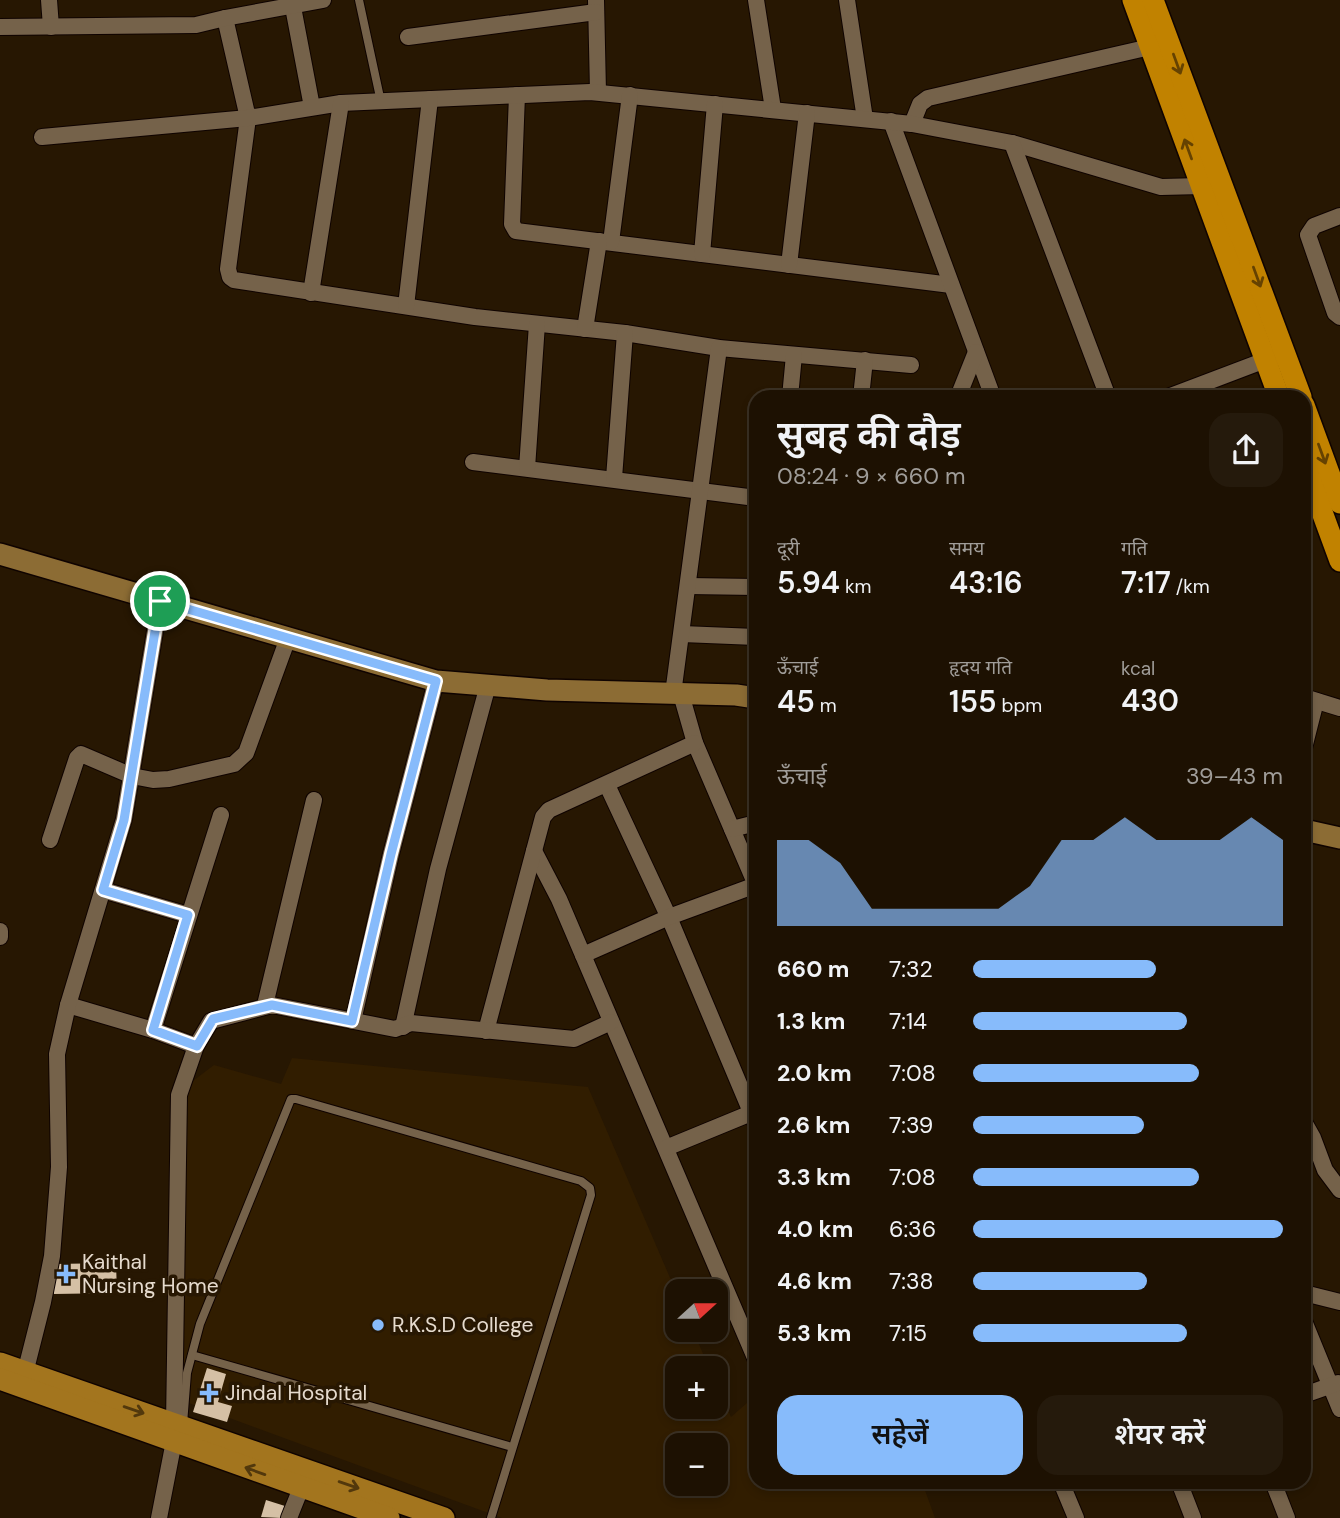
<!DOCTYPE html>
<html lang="hi">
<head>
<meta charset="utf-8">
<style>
	body { margin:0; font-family:"DM Sans","Noto Sans Devanagari",sans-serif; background:#251a0c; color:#f1f3f6; height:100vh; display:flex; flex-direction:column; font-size:26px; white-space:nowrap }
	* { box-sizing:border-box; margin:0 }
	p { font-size:23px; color:#a09d99 }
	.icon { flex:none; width:38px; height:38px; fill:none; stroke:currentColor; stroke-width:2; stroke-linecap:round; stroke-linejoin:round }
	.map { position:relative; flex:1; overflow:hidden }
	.side { position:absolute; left:749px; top:390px; width:562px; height:1099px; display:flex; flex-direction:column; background:#1d1102; border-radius:21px; box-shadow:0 4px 10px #0003,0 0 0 2px #3b3124 }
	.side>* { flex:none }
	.needle { width:46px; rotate:69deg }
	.buttons { position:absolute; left:665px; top:1279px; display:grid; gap:14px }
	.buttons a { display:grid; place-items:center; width:63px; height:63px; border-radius:14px; background:#1d1102; box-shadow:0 4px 10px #0003,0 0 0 2px #3b3124; font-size:35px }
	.pin { position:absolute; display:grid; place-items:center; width:60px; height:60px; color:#fff; margin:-30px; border:4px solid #fff; border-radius:50%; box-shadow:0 2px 7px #0007 }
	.round { display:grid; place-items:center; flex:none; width:74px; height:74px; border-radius:21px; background:#251a0c }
	.summary { display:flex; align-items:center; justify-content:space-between; height:119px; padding:0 28px }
	h1 { font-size:38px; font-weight:600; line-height:52px }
	.metrics { display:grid; grid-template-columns:repeat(3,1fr); gap:10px; height:119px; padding:7px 28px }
	.metrics div { display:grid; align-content:center }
	.metrics b { font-size:30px; font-weight:600 }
	.metrics small { font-size:19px; font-weight:400 }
	.metrics p { font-size:19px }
	.chart { height:196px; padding:14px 28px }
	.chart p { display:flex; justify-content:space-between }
	.chart svg { width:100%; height:126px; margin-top:7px; fill:#87bbfb; opacity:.7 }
	.button { display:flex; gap:14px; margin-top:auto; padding:14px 28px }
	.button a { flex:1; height:80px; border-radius:21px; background:#87bbfb; color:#111; font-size:28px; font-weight:600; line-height:80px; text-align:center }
	.button a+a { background:#251a0c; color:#f1f3f6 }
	ul { padding:0 28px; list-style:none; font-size:23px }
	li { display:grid; grid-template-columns:112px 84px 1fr; align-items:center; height:52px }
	li i { height:18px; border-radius:9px; background:#87bbfb }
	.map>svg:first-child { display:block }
	.built { fill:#311d00; fill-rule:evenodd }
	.building { fill:#d5c0a5 }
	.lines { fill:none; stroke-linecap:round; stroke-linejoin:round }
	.lane-casing { stroke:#0f0300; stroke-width:10 }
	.street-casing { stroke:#0f0300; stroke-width:18 }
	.secondary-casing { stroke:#0f0300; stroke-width:24 }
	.primary-casing { stroke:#0f0300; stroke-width:24 }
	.highway-casing { stroke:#0f0300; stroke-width:24 }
	.lane { stroke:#75624a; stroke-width:8 }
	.street { stroke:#75624a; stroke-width:16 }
	.secondary { stroke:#8c6c34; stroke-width:21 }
	.primary { stroke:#a3751e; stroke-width:21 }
	.highway { stroke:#c18200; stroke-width:21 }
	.oneway { stroke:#654201 }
	.oneway2 { stroke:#52380c }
	.route-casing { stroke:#fff; stroke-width:14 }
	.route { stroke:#87bbfb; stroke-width:9 }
	.poi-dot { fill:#87bbfb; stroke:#271702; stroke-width:2.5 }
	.labels { text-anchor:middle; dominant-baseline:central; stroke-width:7; stroke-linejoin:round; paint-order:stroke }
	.poi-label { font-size:21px; fill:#e6dbce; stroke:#271702; text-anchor:start }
</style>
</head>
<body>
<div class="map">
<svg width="1340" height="1518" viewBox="0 0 1340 1518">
	<rect width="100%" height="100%" fill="#271702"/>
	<path class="built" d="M292,1058L588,1087L677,1294V1330H693L709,1368H677V1407H716V1383L731,1417L756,1395V1482H922L935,1518H502L178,1399L181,1090L214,1065L281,1084ZM677,1446H716V1484H677Z"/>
	<g class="building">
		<polygon points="116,1263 117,1293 54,1294 53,1264"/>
		<polygon points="207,1368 226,1374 218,1402 232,1406 227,1422 193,1412"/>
		<polygon points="266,1500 285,1506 281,1518 261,1517"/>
	</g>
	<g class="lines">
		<defs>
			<g id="lane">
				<polyline points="359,0 381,102"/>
				<polyline points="192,1355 512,1447"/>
				<polyline points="183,1424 187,1373 200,1324 291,1099 296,1099 581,1181 590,1188 591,1195 491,1518"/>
			</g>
			<g id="street">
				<polyline points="49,0 51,27"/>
				<polyline points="596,0 598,92"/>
				<polyline points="756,0 773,109"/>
				<polyline points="847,0 865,119"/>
				<polyline points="293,7 312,107"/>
				<polyline points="225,18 248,118 228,269 230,277 234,280 475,317 625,333 719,348 911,365"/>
				<polyline points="0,27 196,25 225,18 323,0"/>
				<polyline points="408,37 596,12"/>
				<polyline points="517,95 512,224 516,231 951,285"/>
				<polyline points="891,121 993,397"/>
				<polyline points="912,124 920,104 928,98 1150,47"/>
				<polyline points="42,137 248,118 341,103 590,92 912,124 1012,143 1161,187 1202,186"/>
				<polyline points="1012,143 1108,397"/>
				<polyline points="1340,216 1314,226 1308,235 1335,313 1340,317"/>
				<polyline points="611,242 630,95"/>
				<polyline points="702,254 715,104"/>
				<polyline points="789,265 807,113"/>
				<polyline points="311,293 341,103"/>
				<polyline points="406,306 430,99"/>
				<polyline points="585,329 599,241"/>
				<polyline points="790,397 794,355"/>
				<polyline points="861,397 865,360"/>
				<polyline points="958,397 976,352"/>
				<polyline points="1168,397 1276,356"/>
				<polyline points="473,462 756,498"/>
				<polyline points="527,468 537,324"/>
				<polyline points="614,478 625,333"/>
				<polyline points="688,586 756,587"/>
				<polyline points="682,634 756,637"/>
				<polyline points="673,694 719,348"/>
				<polyline points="681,694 695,743 756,885"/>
				<polyline points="1304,697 1340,708"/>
				<polyline points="1304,748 1316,701"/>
				<polyline points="607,785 671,922 756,1124"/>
				<polyline points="732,829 756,823"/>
				<polyline points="50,840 77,758 81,754 132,776 153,780 169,779 234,764 246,753 288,638"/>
				<polyline points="534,851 559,899 756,1360"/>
				<polyline points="103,890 188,915"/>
				<polyline points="0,931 0,937"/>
				<polyline points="583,955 669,917 756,885"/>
				<polyline points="68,1005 153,1030 196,1046"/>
				<polyline points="265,1005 314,800"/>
				<polyline points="353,1021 391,854 436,681"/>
				<polyline points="403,1027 438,869 488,685"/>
				<polyline points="153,1030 221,815"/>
				<polyline points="486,1031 543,817 549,810 695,743"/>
				<polyline points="1304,1122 1313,1138 1325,1170 1340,1190"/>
				<polyline points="666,1148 756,1111"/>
				<polyline points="1304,1293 1340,1302"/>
				<polyline points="1304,1321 1340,1409"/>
				<polyline points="23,1381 43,1302 52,1256 59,1167 57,1054 68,1005 124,819 160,601"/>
				<polyline points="1304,1395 1338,1383"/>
				<polyline points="174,1424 179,1095 196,1046 211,1021 272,1005 395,1029 411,1023 574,1039 611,1022"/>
				<polyline points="1061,1482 1076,1518"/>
				<polyline points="1179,1482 1193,1518"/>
				<polyline points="1273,1482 1287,1518"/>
				<polyline points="159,1518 174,1441"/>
				<polyline points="289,1518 305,1478"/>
			</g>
			<g id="secondary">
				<polyline points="0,554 436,681 547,690 736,695 756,698"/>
				<polyline points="1304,830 1340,838"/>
			</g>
			<g id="primary">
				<polyline points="0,1363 444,1518"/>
				<polyline points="0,1379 389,1518"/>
			</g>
			<g id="highway">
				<polyline points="1133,0 1279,397"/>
				<polyline points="1153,0 1301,397"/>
				<polyline points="1304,405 1340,503"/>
				<polyline points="1304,463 1340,561"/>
			</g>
		</defs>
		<use href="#lane" class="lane-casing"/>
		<use href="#street" class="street-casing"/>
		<use href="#secondary" class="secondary-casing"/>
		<use href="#primary" class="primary-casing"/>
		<use href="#highway" class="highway-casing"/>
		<use href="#lane" class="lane"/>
		<use href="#street" class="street"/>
		<use href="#secondary" class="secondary"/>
		<use href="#primary" class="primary"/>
		<use href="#highway" class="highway"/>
	</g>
	<defs><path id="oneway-shaft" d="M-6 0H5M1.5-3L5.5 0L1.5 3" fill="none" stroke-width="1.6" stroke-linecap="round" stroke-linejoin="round" transform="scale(1.75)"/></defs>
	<g class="oneway">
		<use href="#oneway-shaft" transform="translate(1177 64) rotate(70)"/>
		<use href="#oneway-shaft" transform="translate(1188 149) rotate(-110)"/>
		<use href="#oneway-shaft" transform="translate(1257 277) rotate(70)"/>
		<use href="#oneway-shaft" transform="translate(1322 454) rotate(70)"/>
	</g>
	<g class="oneway2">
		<use href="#oneway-shaft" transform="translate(134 1410) rotate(19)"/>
		<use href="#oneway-shaft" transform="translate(255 1471) rotate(-160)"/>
		<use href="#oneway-shaft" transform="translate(349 1485) rotate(19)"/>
	</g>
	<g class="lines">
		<defs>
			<polygon id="route" points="160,601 436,681 391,854 352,1021 272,1005 213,1019 197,1046 153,1030 188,915 103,890 124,820"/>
		</defs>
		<use href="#route" class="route-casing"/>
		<use href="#route" class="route"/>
	</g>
	<g class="poi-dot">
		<path d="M62.5 1263.5h7v7h7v7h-7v7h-7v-7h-7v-7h7z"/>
		<circle cx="378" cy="1325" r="7"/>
		<path d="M205.5 1382.5h7v7h7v7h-7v7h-7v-7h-7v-7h7z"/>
	</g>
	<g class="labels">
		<g class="poi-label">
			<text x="82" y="1262">Kaithal<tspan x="82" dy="24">Nursing Home</tspan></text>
			<text x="392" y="1325">R.K.S.D College</text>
			<text x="225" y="1393">Jindal Hospital</text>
		</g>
	</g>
</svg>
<div class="buttons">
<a><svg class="needle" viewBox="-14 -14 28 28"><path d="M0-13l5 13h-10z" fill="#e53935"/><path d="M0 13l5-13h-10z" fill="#a09d99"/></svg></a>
<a>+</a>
<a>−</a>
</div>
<div class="pin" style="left:160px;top:601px;background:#1e9e55"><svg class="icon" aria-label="arrive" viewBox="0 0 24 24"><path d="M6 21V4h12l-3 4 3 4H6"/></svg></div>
<section class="side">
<div class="summary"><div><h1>सुबह की दौड़</h1><p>08:24 · 9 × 660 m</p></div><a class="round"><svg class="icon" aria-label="share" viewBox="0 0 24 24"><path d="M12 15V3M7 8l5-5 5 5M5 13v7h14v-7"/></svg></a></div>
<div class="metrics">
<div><p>दूरी</p><b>5.94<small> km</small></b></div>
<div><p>समय</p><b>43:16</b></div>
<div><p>गति</p><b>7:17<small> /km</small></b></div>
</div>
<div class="metrics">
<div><p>ऊँचाई</p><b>45<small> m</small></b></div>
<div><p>हृदय गति</p><b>155<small> bpm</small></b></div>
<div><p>kcal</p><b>430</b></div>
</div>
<div class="chart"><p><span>ऊँचाई</span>39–43 m</p>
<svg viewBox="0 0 160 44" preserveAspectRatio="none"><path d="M0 44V14L10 14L20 22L30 38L40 38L50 38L60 38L70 38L80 30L90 14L100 14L110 6L120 14L130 14L140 14L150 6L160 14V44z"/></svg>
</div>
<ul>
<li><b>660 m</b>7:32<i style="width:59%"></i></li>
<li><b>1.3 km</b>7:14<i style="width:69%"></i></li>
<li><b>2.0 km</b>7:08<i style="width:73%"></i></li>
<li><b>2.6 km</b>7:39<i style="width:55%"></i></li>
<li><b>3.3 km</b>7:08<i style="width:73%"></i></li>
<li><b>4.0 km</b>6:36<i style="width:100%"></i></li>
<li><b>4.6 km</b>7:38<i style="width:56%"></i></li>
<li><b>5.3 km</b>7:15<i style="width:69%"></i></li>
</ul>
<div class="button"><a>सहेजें</a><a>शेयर करें</a></div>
</section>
</div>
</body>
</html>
